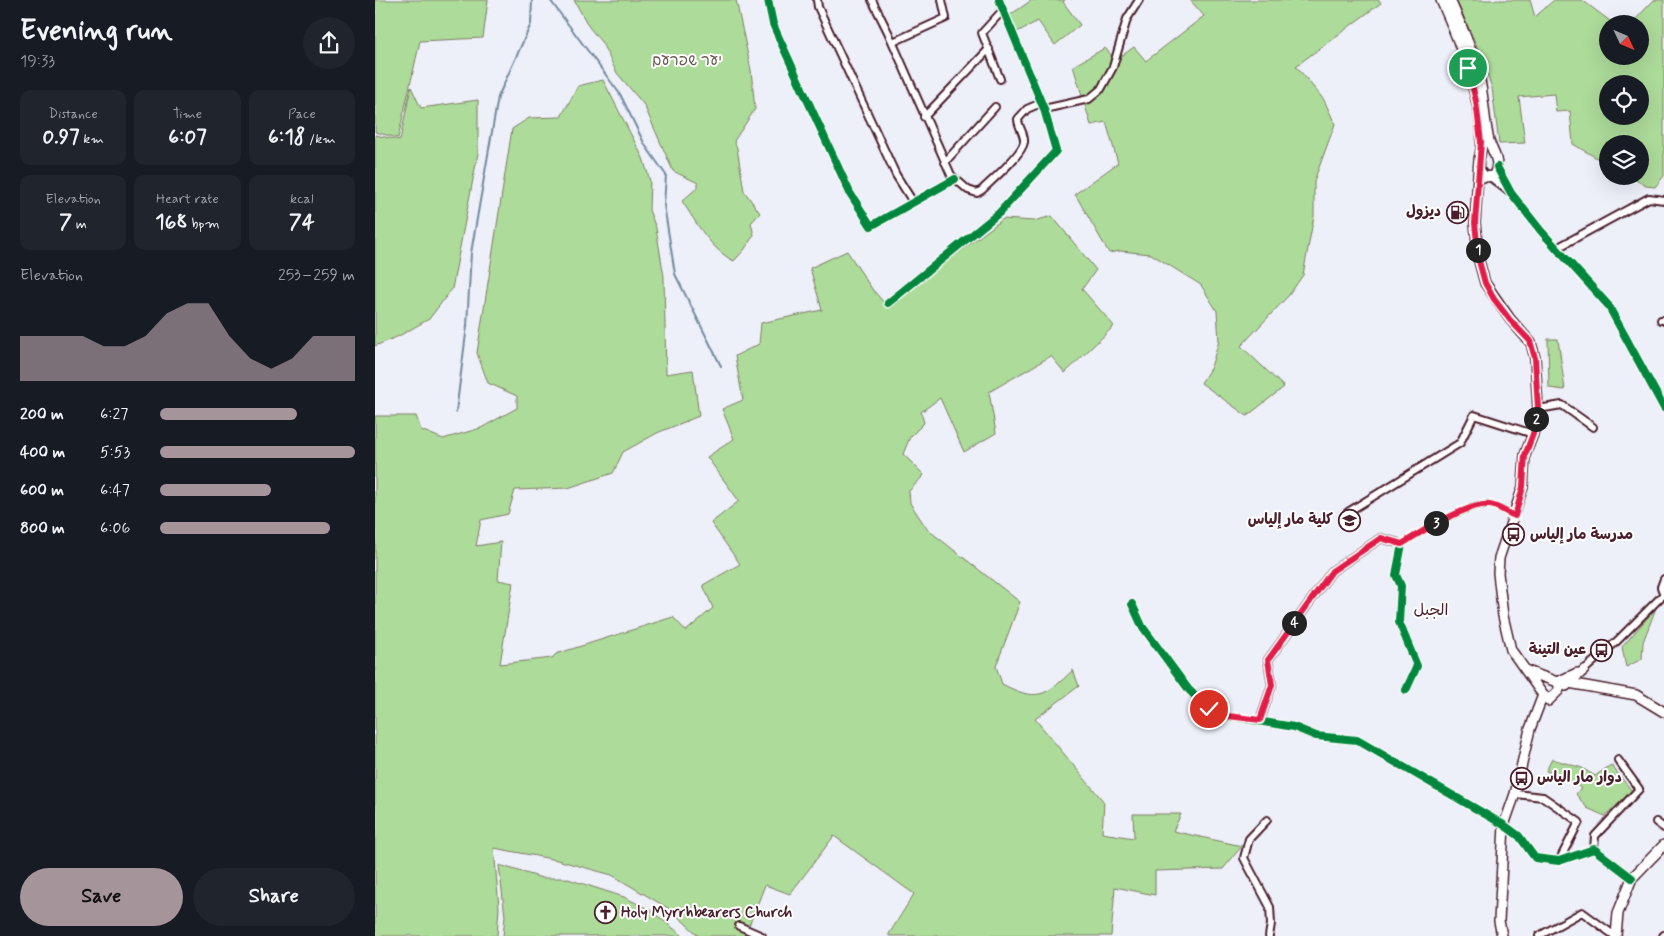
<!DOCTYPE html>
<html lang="en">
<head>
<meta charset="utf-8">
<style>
	body { margin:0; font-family:Mynerve,"Playpen Sans Arabic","Playpen Sans Hebrew",sans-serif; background:#20242c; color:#f1f3f6; height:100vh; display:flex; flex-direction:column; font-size:19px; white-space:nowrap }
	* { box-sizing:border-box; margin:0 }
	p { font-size:16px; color:#9ea1a6 }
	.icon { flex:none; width:28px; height:28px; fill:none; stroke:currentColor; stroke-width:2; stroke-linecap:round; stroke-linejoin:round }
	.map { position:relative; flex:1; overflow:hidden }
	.sheet { display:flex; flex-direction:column; background:#171b24; width:375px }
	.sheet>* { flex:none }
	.needle { width:32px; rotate:134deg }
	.buttons { position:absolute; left:1224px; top:15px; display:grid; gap:10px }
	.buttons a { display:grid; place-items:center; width:50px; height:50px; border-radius:50%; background:#171b24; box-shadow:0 5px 20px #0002; font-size:25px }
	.pin { position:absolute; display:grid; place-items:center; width:42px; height:42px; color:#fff; margin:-21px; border:2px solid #fff; border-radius:50%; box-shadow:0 1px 5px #0007 }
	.km { position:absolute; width:25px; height:25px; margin:-12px; border-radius:50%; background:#222; color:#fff; font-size:14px; line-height:25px; text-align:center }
	.round { display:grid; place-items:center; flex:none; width:52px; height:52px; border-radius:26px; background:#20242c }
	.summary { display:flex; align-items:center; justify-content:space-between; height:85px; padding:0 20px }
	h1 { font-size:28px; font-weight:700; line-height:38px }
	.figures { display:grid; grid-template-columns:repeat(3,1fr); gap:8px; height:85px; padding:5px 20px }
	.figures div { display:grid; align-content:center; border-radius:10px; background:#20242c; text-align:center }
	.figures b { font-size:21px; font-weight:700 }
	.figures small { font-size:14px; font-weight:400 }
	.figures p { font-size:14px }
	.chart { height:140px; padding:10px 20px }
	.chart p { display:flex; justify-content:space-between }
	.chart svg { width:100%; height:90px; margin-top:5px; fill:#a6949b; opacity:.7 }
	.button { display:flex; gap:10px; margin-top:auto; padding:10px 20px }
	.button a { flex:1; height:58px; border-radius:30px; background:#a6949b; color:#111; font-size:20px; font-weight:700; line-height:58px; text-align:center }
	.button a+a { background:#20242c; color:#f1f3f6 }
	ul { padding:0 20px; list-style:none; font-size:16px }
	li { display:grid; grid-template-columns:80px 60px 1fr; align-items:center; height:38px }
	li i { height:12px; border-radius:6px; background:#a6949b }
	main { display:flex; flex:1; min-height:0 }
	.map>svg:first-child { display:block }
	.green { fill:#addb9a; stroke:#7c7d62; fill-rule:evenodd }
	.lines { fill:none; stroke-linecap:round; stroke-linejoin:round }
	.stream { stroke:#728c9f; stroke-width:2 }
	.minor-casing { stroke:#4a1f2b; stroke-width:10 }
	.tertiary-casing { stroke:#4a1f2b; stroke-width:12 }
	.secondary-casing { stroke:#4a1f2b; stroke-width:12 }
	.minor { stroke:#fff; stroke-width:6 }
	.tertiary { stroke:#fff; stroke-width:9 }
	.secondary { stroke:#fff; stroke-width:9 }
	.cycleway-casing { stroke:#fff; stroke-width:11 }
	.cycleway { stroke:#00873e; stroke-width:8 }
	.route-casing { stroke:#fff; stroke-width:10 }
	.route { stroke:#e11d48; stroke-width:6 }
	.labels { text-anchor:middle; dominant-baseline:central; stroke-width:4; stroke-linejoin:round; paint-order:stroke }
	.park-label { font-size:15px; fill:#68574c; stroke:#fff }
	.poi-label { font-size:15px; font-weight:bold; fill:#4a1f2b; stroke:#fff; text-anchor:end }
	.neighbourhood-label { font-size:16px; fill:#4a1f2b; stroke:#fff }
</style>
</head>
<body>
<main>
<section class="sheet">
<div class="summary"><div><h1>Evening run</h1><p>19:33</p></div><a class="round"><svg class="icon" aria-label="share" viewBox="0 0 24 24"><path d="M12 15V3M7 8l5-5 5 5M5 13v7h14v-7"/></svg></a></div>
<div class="figures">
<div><p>Distance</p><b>0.97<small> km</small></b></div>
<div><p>Time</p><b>6:07</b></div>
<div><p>Pace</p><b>6:18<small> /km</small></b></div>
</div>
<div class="figures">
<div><p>Elevation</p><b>7<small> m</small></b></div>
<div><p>Heart rate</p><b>168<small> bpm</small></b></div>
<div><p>kcal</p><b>74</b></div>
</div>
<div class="chart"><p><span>Elevation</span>253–259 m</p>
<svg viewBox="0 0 160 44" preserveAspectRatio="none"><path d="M0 44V22L10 22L20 22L30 22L40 27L50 27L60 22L70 11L80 6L90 6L100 22L110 33L120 38L130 33L140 22L150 22L160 22V44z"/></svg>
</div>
<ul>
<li><b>200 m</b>6:27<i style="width:70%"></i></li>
<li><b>400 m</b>5:53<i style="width:100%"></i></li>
<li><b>600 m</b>6:47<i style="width:57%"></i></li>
<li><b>800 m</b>6:06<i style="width:87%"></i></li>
</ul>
<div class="button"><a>Save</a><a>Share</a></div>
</section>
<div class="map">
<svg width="1289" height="936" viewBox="0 0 1289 936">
	<rect width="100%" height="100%" fill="#edeff9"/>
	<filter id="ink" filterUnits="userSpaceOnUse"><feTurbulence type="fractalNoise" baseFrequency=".02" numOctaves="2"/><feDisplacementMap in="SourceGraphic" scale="10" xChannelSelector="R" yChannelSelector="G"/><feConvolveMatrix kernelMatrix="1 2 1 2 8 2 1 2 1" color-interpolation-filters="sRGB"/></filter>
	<g filter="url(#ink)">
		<g class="green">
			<polygon points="0,0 113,0 108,38 45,41 23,138 0,132"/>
			<path d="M199,0H361L376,70L380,109L359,141L362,148L369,191L385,213L376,223L379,235L369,250L359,261C336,250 321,222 307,201L323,187V183L298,171L269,105L242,73L227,43L214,27Z"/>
			<polygon points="657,0 690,0 688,2 705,25 680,45 663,21 642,32 635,15"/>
			<polygon points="815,0 1004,0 1006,3 921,66 949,100 960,124 939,181 939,216 928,275 914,295 866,346 909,387 872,416 826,383 836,367 844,341 842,311 826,285 776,254 745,251 734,253 700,194 743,163 731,122 716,125 698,66 730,48 741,60 759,47 771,61 829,16"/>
			<path d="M1081,0H1155L1160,17L1179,0H1207L1239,24H1232V56H1265V24H1256L1279,0H1289V176L1280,187L1271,186L1254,176H1265V144H1232V164L1198,144L1195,111L1181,112L1179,94L1144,97L1150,143L1124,144L1117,88L1104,51ZM1232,84H1265V116H1232Z"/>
			<path d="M228,80L268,158L275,181L274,210L281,228L289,277L291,374L318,370L324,416L282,433L248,452L238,473L193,488L140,490L133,514L106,520L101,546L126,542L123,580L138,583L125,664L177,658L181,654L298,617L311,631L338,608L328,585L365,564L336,523L364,501L332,457L359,439L347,409L368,400L360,356L384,344L386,323L447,310L435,268L472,251L497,289L512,306L628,219L659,221L677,216L721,270L707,289L739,326L690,373L676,356L614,392L621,433L589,452L565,398L546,412L549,423L535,437L528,454L549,475L534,491L535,503L552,529L645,602L621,666L627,684C662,702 670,697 698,670L704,686L660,719L729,802L727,833L759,838L758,814H806L798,831L867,846L848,869L780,871V895L740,887L736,936H514V934L539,894L459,836L415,894L390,885L370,936H324L296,910L237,875L182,860L119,848L124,908L122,936H0V416H41L46,430L68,439L106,428L142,408V396L113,383L102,353L137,129L154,118L186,117L203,86Z"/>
			<polygon points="36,87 46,108 103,100 103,153 77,289 54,319 24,336 0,346 0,135 25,140"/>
			<polygon points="1173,339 1183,339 1190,390 1174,388"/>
			<polygon points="1281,608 1268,642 1267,659 1251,667 1247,647"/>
			<polygon points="1177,759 1207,768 1220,776 1236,765 1257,791 1230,816 1212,808 1201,794 1206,788 1188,777 1171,771"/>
			<polygon points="124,865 167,878 190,878 249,897 275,910 308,936 128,936 130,916"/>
		</g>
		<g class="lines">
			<g class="stream">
				<polyline points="175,0 245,94 270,145 291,175 289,205 300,274 346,366"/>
				<polyline points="81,412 92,326 96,253 123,97 156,24 157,0"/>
			</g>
			<defs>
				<g id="minor">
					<polyline points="393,0 398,24 404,38 475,193 496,226 580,179"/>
					<polyline points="442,0 443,7 521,175 538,202"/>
					<path d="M497,0L513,32L576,175L593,190L602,193L607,190C617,180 647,155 649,142C650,134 643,127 643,119L652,109L666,103"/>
					<polyline points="518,42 571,18 567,0"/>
					<polyline points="625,79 607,33 628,10"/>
					<polyline points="669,109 714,99 726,89 738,67 752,19 764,0"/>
					<polyline points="549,117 614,49"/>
					<polyline points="570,162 620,107"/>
					<polyline points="1122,167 1136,193 1166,231 1233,305 1289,408"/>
					<polyline points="1115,177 1133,191"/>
					<polyline points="1182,248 1274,198 1289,200"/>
					<polyline points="513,303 624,213 681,151 669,109 624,0"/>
					<polyline points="1286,320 1289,320"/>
					<polyline points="1163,409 1187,405 1218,427"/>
					<polyline points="973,512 1085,443 1099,415 1158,434"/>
					<polyline points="1289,579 1286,587 1289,595"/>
					<polyline points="757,604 767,626 814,690 834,709 853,716 919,727 941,736 982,740 1129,825 1144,836 1160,858 1184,861 1219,849 1257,878"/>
					<polyline points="1209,670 1242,641 1289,594"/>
					<path d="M1031,690L1042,666L1024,622L1026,586L1021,575L1027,544C1044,533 1096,502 1115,505C1123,506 1132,513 1140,516"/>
					<polyline points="885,720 897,685 893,660 957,571 1006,538 1027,544"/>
					<polyline points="1140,794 1168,797 1204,822 1184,861"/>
					<polyline points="892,820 874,839 869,858 895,907 896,924 894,936"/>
					<polyline points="1281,822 1289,828"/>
					<polyline points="1219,849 1220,836 1264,789 1243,760"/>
					<polyline points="364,926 387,936"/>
					<polyline points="1164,936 1207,912 1240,936"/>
					<polyline points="1288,936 1289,935"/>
				</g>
				<g id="tertiary">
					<polyline points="1182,682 1202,673"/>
					<polyline points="1194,683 1261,695 1289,712"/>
					<polyline points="1191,686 1209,670"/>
					<polyline points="1241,936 1243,913 1257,878 1289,845"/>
				</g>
				<g id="secondary">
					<path d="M1066,0C1083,37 1116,121 1104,159L1100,223L1104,261L1110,283L1135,319L1156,343L1160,358L1163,409L1158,434L1150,455L1148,487L1124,558L1123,573L1128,616L1136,650L1168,695L1172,698L1176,697"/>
					<path d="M1075,0C1086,25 1097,49 1104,76C1109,97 1109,119 1114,141C1118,154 1127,162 1118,176L1110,177L1104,170"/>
					<polyline points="1152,671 1182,682 1184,685 1184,690 1173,701"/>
					<polyline points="1127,936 1124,921 1129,825 1140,794 1155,729 1168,695"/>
				</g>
			</defs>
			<use href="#minor" class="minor-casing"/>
			<use href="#tertiary" class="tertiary-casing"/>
			<use href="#secondary" class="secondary-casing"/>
			<use href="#minor" class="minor"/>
			<use href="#tertiary" class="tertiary"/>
			<use href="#secondary" class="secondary"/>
			<defs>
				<g id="cycleway">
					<polyline points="393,0 398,24 404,38 475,193 496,226 580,179"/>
					<polyline points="1122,167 1136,193 1166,231 1233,305 1289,408"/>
					<polyline points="513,303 624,213 681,151 669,109 624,0"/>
					<polyline points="757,604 767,626 814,690 834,709 853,716 919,727 941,736 982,740 1129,825 1144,836 1160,858 1184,861 1219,849 1257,878"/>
					<path d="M1031,690L1042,666L1024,622L1026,586L1021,575L1027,544C1044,533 1096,502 1115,505C1123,506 1132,513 1140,516"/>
				</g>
			</defs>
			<use href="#cycleway" class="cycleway-casing"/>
			<use href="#cycleway" class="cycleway"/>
		</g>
	</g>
	<g class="lines" filter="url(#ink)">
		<defs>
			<path id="route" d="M834,709L853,716L885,720L897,685L893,660L957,571L1006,538L1027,544C1044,533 1096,501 1115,505C1123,506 1132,513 1140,516L1148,487L1150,455L1158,434L1163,408L1160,358L1155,341L1135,320L1119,299L1110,283L1104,261L1100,223L1106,142L1101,101L1093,68"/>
		</defs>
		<use href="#route" class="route-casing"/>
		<use href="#route" class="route"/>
	</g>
	<defs>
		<symbol id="fuel-ring" viewBox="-11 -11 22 22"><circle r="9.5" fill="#fff" stroke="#4a1f2b" stroke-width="1.5"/><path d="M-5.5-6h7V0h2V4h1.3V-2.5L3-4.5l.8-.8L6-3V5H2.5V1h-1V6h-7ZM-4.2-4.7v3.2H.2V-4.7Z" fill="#4a1f2b"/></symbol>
		<symbol id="university-ring" viewBox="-11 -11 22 22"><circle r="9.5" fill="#fff" stroke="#4a1f2b" stroke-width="1.5"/><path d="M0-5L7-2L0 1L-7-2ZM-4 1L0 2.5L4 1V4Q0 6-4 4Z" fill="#4a1f2b"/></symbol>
		<symbol id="bus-ring" viewBox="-11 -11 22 22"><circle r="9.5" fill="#fff" stroke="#4a1f2b" stroke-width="1.5"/><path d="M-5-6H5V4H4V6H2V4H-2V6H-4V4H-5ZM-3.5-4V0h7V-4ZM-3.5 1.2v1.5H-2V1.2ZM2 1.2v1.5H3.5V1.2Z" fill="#4a1f2b"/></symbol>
		<symbol id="church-ring" viewBox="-11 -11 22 22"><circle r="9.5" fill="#fff" stroke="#4a1f2b" stroke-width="1.5"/><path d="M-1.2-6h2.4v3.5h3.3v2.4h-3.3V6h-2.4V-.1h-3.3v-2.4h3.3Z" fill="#4a1f2b"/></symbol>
	</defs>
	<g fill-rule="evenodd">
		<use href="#fuel-ring" x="1070" y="200" width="25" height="25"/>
		<use href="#university-ring" x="962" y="508" width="25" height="25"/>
		<use href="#bus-ring" x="1126" y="522" width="25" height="25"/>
		<use href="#bus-ring" x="1214" y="638" width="25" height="25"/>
		<use href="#bus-ring" x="1134" y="766" width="25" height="25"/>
		<use href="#church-ring" x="218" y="900" width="25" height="25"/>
	</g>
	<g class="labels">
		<g class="park-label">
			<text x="312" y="61">יער שפרעם</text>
		</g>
		<g class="poi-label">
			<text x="1066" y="212">ديزول</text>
			<text x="958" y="520">كلية مار إلياس</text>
			<text x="1155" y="535" text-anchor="start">مدرسة مار إلياس</text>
			<text x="1211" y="650">عين التينة</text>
			<text x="1162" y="778" text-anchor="start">دوار مار الياس</text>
			<text x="246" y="913" text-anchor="start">Holy Myrrhbearers Church</text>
		</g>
		<g class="neighbourhood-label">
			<text x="1056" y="610">الجبل</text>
		</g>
	</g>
</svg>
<div class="buttons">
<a><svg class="needle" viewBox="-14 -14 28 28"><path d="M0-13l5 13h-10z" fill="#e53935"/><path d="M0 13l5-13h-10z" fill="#9ea1a6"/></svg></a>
<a><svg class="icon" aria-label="locate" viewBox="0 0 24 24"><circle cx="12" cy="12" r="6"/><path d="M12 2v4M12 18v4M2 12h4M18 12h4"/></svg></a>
<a><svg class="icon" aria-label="layers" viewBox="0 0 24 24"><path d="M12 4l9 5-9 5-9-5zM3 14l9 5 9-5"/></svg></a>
</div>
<div class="pin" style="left:1093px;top:68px;background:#1e9e55"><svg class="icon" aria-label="arrive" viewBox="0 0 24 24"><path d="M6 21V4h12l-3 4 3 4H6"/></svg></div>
<div class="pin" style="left:834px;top:709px;background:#d93025"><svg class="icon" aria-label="check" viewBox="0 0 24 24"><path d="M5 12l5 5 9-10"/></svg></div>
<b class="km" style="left:1103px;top:250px">1</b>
<b class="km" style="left:1161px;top:419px">2</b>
<b class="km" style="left:1061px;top:523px">3</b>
<b class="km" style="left:919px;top:623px">4</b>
</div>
</main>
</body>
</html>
